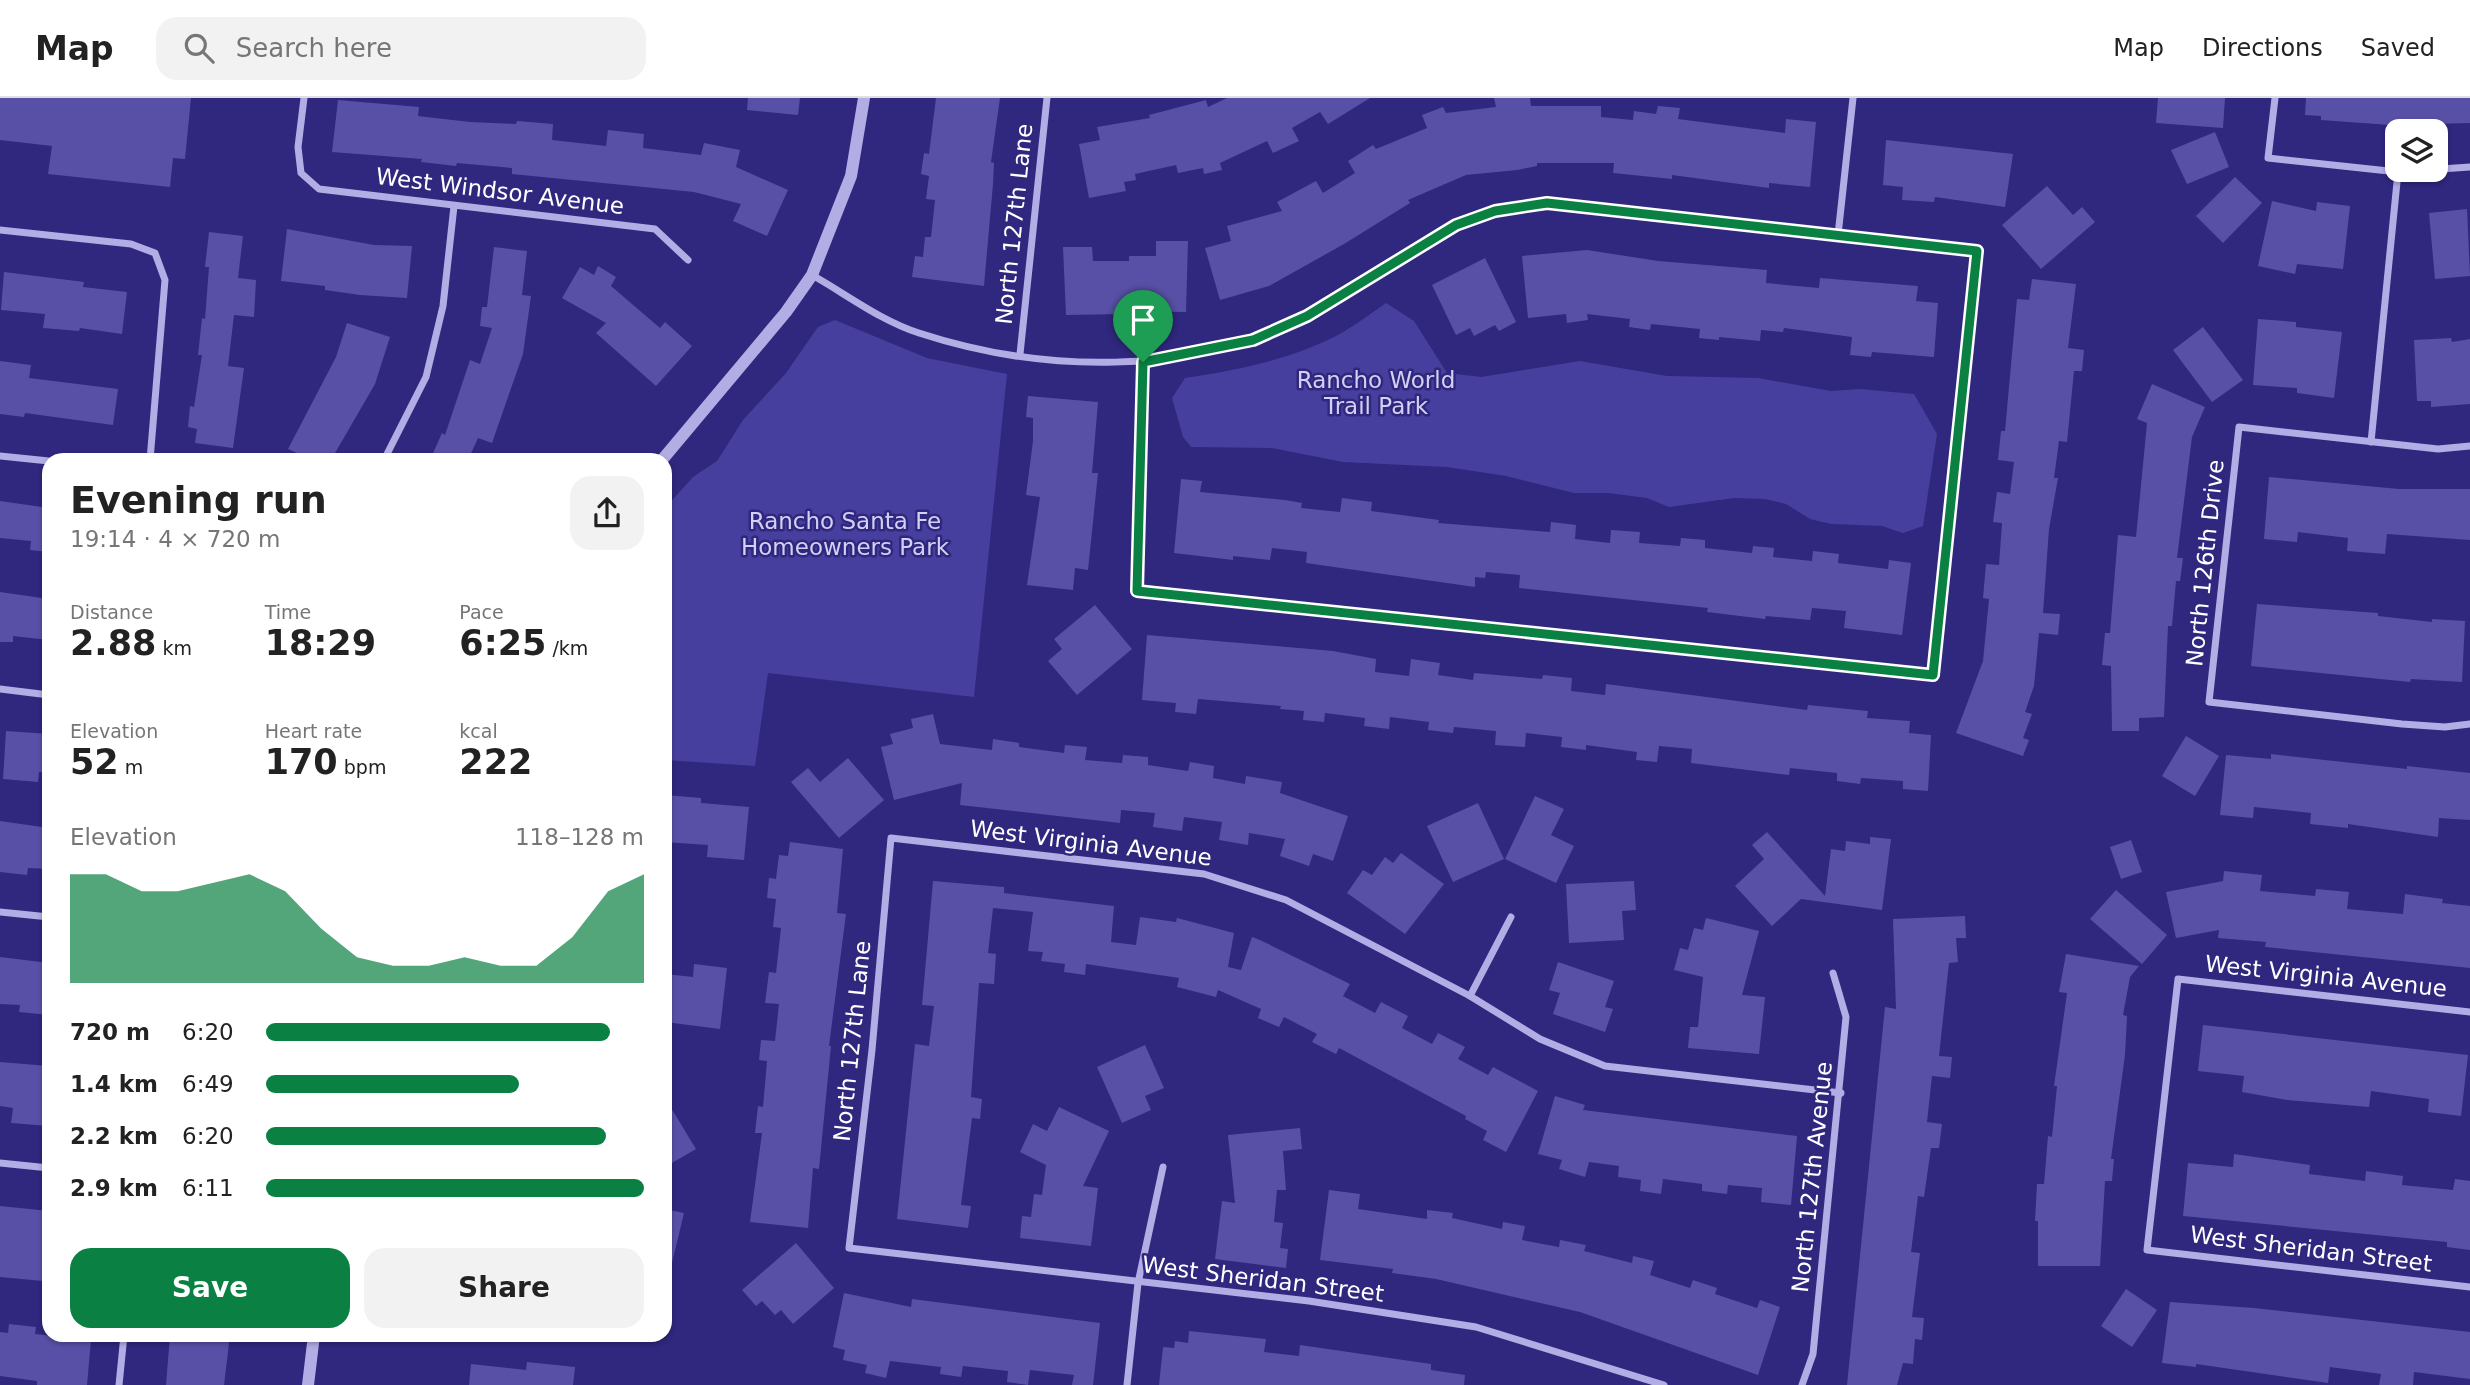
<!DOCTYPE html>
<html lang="en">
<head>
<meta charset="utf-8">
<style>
	body { margin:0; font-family:"DejaVu Sans",sans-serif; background:#f2f2f2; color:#222; height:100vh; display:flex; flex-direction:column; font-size:26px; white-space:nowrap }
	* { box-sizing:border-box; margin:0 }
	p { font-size:23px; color:#767676 }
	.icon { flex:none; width:38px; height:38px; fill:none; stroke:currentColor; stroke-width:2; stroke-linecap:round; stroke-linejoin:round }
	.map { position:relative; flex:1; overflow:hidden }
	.panel { position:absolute; left:42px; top:355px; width:630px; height:889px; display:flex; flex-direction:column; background:#fff; border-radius:21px; box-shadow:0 2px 5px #0004 }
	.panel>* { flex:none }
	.fabs { position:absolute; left:2385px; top:21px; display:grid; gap:14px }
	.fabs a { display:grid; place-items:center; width:63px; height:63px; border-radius:14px; background:#fff; box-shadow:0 2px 5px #0004; font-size:35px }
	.pin { position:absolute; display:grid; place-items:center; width:60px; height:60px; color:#fff; margin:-72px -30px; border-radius:50% 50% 50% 0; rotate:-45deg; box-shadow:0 0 7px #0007 }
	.pin .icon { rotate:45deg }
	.round { display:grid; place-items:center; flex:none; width:74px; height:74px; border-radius:21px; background:#f2f2f2 }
	.overview { display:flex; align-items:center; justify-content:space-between; height:119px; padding:0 28px }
	h1 { font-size:38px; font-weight:700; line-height:52px }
	.stats { display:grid; grid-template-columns:repeat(3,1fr); gap:10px; height:119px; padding:7px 28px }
	.stats div { display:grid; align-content:center }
	.stats b { font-size:35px; font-weight:700 }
	.stats small { font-size:19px; font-weight:400 }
	.stats p { font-size:19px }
	.chart { height:196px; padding:14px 28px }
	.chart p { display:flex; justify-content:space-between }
	.chart svg { width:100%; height:126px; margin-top:7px; fill:#0b8043; opacity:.7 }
	.cta { display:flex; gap:14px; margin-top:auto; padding:14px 28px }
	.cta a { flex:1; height:80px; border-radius:21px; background:#0b8043; color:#fff; font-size:28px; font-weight:700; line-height:80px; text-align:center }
	.cta a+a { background:#f2f2f2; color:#222 }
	ul { padding:0 28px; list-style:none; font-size:23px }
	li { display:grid; grid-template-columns:112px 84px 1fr; align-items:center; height:52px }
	li i { height:18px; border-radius:9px; background:#0b8043 }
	header { display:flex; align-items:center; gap:42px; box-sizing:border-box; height:98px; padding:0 35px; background:#fff; border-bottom:2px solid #e0e0e0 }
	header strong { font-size:33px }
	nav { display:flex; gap:38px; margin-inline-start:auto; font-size:24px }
	.search { width:490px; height:63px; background:#f2f2f2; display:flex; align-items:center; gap:18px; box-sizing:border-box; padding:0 24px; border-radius:21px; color:#767676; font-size:26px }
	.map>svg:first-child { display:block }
	.green { fill:#473f9d }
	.building { fill:#5850a6 }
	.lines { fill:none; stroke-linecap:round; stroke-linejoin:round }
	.minor { stroke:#b2ade5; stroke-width:7 }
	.tertiary { stroke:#b2ade5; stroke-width:12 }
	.route-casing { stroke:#fff; stroke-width:14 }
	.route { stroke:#0b8043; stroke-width:9 }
	.labels { text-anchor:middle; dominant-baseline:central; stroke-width:5; stroke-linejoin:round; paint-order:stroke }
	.street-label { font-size:23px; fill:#fff; stroke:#30277e }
	.park-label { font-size:23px; fill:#d3d0f4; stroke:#30277e }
</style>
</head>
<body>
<header>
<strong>Map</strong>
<div class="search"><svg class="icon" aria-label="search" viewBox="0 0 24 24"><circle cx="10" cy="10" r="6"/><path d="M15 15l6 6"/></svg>Search here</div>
<nav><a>Map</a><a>Directions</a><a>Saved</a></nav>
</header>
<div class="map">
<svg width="2470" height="1287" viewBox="0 0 2470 1287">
	<rect width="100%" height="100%" fill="#30277e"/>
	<g class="green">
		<path d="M1386,205L1414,223L1447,275L1481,279L1580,263L1667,278L1758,280L1831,293L1860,291L1914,296L1937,336L1923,428L1903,435L1882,428L1831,426L1810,421L1786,406L1765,401L1734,400L1669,409L1647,400L1608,395H1574L1506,378L1447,369L1343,364L1272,350L1191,349L1183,339L1172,300L1185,280C1238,272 1288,262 1336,238C1353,229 1370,216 1386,205Z"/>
		<polygon points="835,222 927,260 1007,276 974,599 768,575 755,668 665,662 665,410 693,379 717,363 743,322 786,275 818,229"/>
	</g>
	<g class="building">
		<polygon points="0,0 191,0 185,61 173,60 170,89 48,76 52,48 0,42"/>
		<polygon points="748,0 800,0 798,17 747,12"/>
		<polygon points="936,0 1000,0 991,64 994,65 993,86 984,188 912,179 915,158 923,159 925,139 931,139 935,102 926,101 929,78 921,76 924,55 929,56"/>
		<polygon points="1227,0 1370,0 1328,26 1320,14 1292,30 1299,43 1273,55 1267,43 1220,65 1222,72 1204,76 1203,70 1178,75 1176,67 1135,76 1136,82 1124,84 1126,93 1089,100 1079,46 1100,42 1097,29 1150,20 1149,17 1206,2 1208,9"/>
		<polygon points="1494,0 1530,0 1531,8 1601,8 1601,19 1633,22 1634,13 1656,16 1658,8 1680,10 1678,21 1785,35 1786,21 1816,24 1810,89 1769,85 1769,90 1672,77 1672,81 1613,75 1614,65 1537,65 1537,68 1517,72 1466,77 1408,102 1410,105 1344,146 1269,188 1220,202 1205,150 1231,143 1227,128 1282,113 1277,104 1316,83 1323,95 1355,75 1348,63 1373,47 1376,51 1427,30 1422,17 1443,9 1446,15 1496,9"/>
		<polygon points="2158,0 2225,0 2223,30 2156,25"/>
		<polygon points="2306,0 2470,0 2470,25 2432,26 2431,30 2321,22 2321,18 2305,17"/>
		<polygon points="338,2 419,9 418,18 470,24 516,26 517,23 553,26 552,42 606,48 608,32 644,36 643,50 701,57 704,45 740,52 736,69 788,92 767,138 733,123 741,106 694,94 512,76 512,70 457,65 456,68 421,64 422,61 332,54"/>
		<polygon points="2215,34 2229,69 2187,86 2171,52"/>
		<polygon points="1886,42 2013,56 2005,109 1935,99 1934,104 1902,102 1903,89 1883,87"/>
		<polygon points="2235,79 2262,105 2223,145 2196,118"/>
		<polygon points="2047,88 2073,117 2082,109 2095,124 2041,171 2002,127"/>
		<polygon points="2272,103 2316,113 2317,104 2350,108 2343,171 2297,166 2295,176 2258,168"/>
		<polygon points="2467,111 2470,178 2435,181 2429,115"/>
		<polygon points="287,131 374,147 412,148 407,200 360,197 325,192 325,188 281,183"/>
		<polygon points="209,134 243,138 238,180 256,182 254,219 234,217 228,268 244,270 233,350 195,345 197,331 188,329 190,308 194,309 202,257 198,257 202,220 205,221 209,169 205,169"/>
		<polygon points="1156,143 1188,143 1186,214 1123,213 1123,216 1066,217 1063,149 1092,149 1093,163 1129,163 1129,158 1156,158"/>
		<polygon points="494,149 527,153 522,197 531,198 523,256 492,345 478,340 468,362 430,362 442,335 445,337 470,262 480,266 492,230 480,228 482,209 487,209"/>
		<polygon points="1587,152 1658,163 1767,172 1766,185 1819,190 1820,180 1918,188 1916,203 1938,205 1934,259 1872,254 1871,259 1850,257 1852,239 1784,230 1783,234 1761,232 1760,243 1719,239 1719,242 1699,240 1700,231 1651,226 1650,232 1629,229 1630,221 1587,216 1588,222 1567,225 1566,216 1528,220 1522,158"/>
		<polygon points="1485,160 1516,224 1499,233 1495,227 1474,238 1470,230 1456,237 1432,187"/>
		<polygon points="598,168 616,179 611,188 660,230 665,224 692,248 656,288 596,235 606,225 562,200 580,169 594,177"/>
		<polygon points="4,174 84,184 83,189 127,194 122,236 80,230 79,233 43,230 45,216 1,212"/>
		<polygon points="2032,181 2076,186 2068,250 2084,252 2082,273 2074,273 2067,344 2059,343 2054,380 2058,380 2049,431 2043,515 2060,516 2058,537 2039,535 2034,588 2025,614 2032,616 2023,640 2029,642 2023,658 1956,635 1983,563 1989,501 1983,500 1986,466 1999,467 2002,425 1993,424 1997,394 2010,396 2014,364 1998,362 2001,333 2005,333 2017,201 2029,202"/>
		<polygon points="2258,221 2296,224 2296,229 2342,234 2334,300 2297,295 2297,290 2253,287"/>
		<polygon points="347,225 390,239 375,286 331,362 312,362 288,351 336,259"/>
		<polygon points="2203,229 2243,282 2212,304 2173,252"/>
		<polygon points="2451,240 2452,244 2470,241 2470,306 2431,309 2431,303 2417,303 2414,242"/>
		<polygon points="0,263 31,267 29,280 118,291 113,327 25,315 24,319 0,316"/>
		<polygon points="2152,286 2205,309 2192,339 2177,460 2183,460 2180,483 2176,483 2172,528 2168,528 2164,619 2139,620 2139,633 2112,633 2111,568 2102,567 2105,535 2110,535 2118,437 2136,439 2147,325 2137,321"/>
		<polygon points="1028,298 1098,304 1092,375 1098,375 1088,472 1075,470 1073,492 1027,487 1040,399 1026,397 1033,343 1033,320 1026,319"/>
		<polygon points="2269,379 2399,391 2470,391 2470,442 2387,436 2385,456 2347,453 2348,440 2298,434 2297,444 2264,441"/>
		<polygon points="1181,381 1202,383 1200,394 1285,402 1302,405 1301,410 1340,414 1342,400 1372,404 1371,413 1439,422 1438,425 1550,434 1551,424 1576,427 1575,441 1610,445 1611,432 1640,434 1639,445 1680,448 1681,440 1705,442 1705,450 1752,455 1753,448 1774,450 1773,459 1812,463 1813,453 1839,456 1838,465 1888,471 1889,462 1911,465 1902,537 1844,530 1846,513 1812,510 1810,522 1766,518 1765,521 1707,514 1708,510 1519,490 1520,477 1486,474 1485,480 1475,479 1475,489 1306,465 1307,454 1272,450 1270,462 1233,458 1233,462 1174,455"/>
		<polygon points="0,403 49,410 49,454 30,452 31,443 0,440"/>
		<polygon points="0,494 49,501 49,542 13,538 13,544 0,544"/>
		<polygon points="2257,506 2378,515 2378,518 2432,524 2432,521 2465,523 2462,584 2411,581 2410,584 2251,568"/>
		<polygon points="1095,507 1132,551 1077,597 1048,563 1062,551 1054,541"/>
		<polygon points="1147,537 1333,553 1376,561 1375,574 1409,578 1411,561 1440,565 1438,577 1473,582 1474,575 1542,581 1543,577 1572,580 1571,593 1605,597 1606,586 1807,612 1808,607 1868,613 1867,620 1910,623 1909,635 1931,637 1928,693 1903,691 1903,683 1861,680 1860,686 1837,683 1837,675 1790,670 1789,677 1691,665 1692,651 1659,648 1657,664 1636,662 1637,654 1586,647 1586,652 1561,649 1562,639 1526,635 1525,649 1495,647 1496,633 1454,629 1453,635 1428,632 1429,624 1390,619 1389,631 1364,628 1365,620 1325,615 1324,624 1303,622 1304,613 1280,611 1281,608 1198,601 1196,616 1175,614 1176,605 1142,602"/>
		<polygon points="933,616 940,646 992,652 993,641 1019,645 1019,649 1064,655 1065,647 1087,649 1085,662 1122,665 1123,657 1148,659 1148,667 1188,673 1190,664 1214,668 1213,680 1245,686 1246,678 1282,684 1280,695 1348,718 1333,763 1313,756 1309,768 1280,758 1285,741 1249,735 1248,747 1219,742 1222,724 1184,719 1182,733 1153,729 1155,715 1121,712 1120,725 960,707 962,685 894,702 881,649 893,646 890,636 913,630 911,621"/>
		<polygon points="6,633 49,636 49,675 39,674 38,684 3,681"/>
		<polygon points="2186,638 2219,658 2195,698 2162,678"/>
		<polygon points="2271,656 2407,671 2407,668 2470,675 2470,722 2439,720 2438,739 2348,726 2348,730 2310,726 2311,715 2254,709 2253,720 2220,717 2226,657 2271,661"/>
		<polygon points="848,660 884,702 839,740 791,684 808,670 820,684"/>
		<polygon points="665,697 701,700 701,705 749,709 744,762 707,759 708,747 665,744"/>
		<polygon points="1535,698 1564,711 1551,737 1574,748 1556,785 1505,761"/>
		<polygon points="1478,705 1504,761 1453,784 1427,728"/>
		<polygon points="0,723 49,730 49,771 28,770 27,777 0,774"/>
		<polygon points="1767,734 1825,798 1831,751 1845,753 1846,743 1870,746 1870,739 1891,741 1882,812 1801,801 1772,828 1735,788 1764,761 1752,747"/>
		<polygon points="2131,742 2142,774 2121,781 2110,749"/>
		<polygon points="790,744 843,751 837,815 846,816 829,948 831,948 819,1071 813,1070 808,1130 750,1124 762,1035 755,1035 758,1008 763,1009 767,963 759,962 761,942 775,943 779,906 765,905 769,874 776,875 781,830 773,829 776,801 767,800 769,780 776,781 779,757 788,758"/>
		<polygon points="1401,755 1444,786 1405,836 1347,795 1363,772 1372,777 1385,759 1393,765"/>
		<polygon points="2224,773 2262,777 2260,793 2315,798 2316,791 2349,794 2347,811 2403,816 2405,796 2443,801 2442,805 2470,808 2470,870 2265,849 2266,844 2218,840 2219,832 2176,840 2166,794 2223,783"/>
		<polygon points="933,783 1004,789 1004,795 1114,808 1111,844 1136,847 1140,819 1176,824 1177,820 1234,835 1228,869 1241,872 1252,839 1260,842 1350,886 1343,898 1375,915 1381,904 1408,918 1402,930 1432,946 1438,935 1465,949 1458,961 1488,977 1493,969 1538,993 1506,1054 1483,1042 1487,1033 1465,1021 1466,1018 1339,950 1336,956 1312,944 1317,936 1284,919 1279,929 1258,920 1261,911 1218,892 1216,899 1177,889 1179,880 1086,866 1085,877 1064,874 1065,866 1041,863 1043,854 1028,853 1033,814 993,810 988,855 996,856 994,886 979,885 971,999 982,1001 980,1021 972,1020 961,1107 971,1108 968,1130 897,1121 915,946 929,948 934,908 922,907"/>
		<polygon points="1634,783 1636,812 1622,813 1624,842 1569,845 1566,786"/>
		<polygon points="2116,792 2167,837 2142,866 2090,821"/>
		<polygon points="1965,818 1966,840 1956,840 1958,864 1949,865 1939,958 1952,959 1950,980 1932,978 1927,1024 1942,1026 1939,1050 1931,1050 1924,1099 1918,1098 1911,1154 1920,1155 1912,1219 1924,1220 1922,1242 1915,1241 1913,1266 1903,1265 1897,1287 1847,1287 1885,909 1896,911 1893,821"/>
		<polygon points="1706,820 1759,833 1742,897 1765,899 1759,956 1688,950 1690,929 1698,929 1703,879 1674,872 1680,850 1688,852 1694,830 1703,832"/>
		<polygon points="2066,856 2139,868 2130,879 2123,917 2127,918 2125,957 2111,1061 2114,1061 2112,1083 2105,1083 2100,1168 2038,1168 2038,1123 2035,1123 2037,1086 2044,1086 2048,1038 2052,1039 2057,988 2054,988 2067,895 2059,894"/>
		<polygon points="0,859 49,865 49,917 19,914 20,907 0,906"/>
		<polygon points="1558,864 1614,883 1605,909 1613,911 1605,934 1553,916 1560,895 1549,892"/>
		<polygon points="694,866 727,870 720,931 665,924 665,876 693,879"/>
		<polygon points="2203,927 2468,957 2461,1018 2428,1014 2429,1001 2371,993 2369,1009 2287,1002 2242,994 2244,978 2198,973"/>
		<polygon points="1145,947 1164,990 1145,998 1151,1012 1122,1025 1097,969"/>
		<polygon points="0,964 49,968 49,1028 11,1025 13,1010 0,1008"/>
		<polygon points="1555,998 1585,1007 1583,1012 1797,1038 1791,1107 1761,1104 1762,1090 1728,1087 1727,1096 1702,1093 1702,1086 1663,1081 1661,1096 1640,1093 1641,1082 1618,1079 1619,1068 1589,1064 1585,1079 1559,1071 1562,1062 1538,1056"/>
		<polygon points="665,1000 696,1051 665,1069"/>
		<polygon points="1059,1009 1109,1033 1083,1088 1098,1090 1091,1148 1020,1140 1022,1118 1031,1119 1034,1096 1042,1097 1046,1067 1020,1054 1033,1026 1047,1033"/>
		<polygon points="1300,1030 1302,1051 1283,1053 1286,1092 1277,1092 1274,1124 1283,1125 1280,1150 1288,1151 1286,1170 1215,1161 1222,1103 1235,1105 1228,1037"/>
		<polygon points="2234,1056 2310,1067 2309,1076 2365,1083 2366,1073 2403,1078 2402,1087 2453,1092 2455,1081 2470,1083 2470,1152 2447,1149 2447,1144 2183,1118 2188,1065 2233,1069"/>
		<polygon points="1329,1092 1360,1096 1358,1111 1427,1121 1427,1112 1453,1115 1452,1120 1502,1131 1503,1124 1525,1128 1522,1142 1559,1149 1560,1142 1586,1147 1584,1153 1632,1165 1633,1158 1654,1163 1650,1177 1690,1190 1693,1182 1717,1190 1715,1196 1757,1210 1760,1202 1780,1209 1758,1277 1580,1214 1436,1181 1392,1175 1393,1171 1320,1162"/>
		<polygon points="0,1108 49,1113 43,1183 0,1179"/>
		<polygon points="665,1111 684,1115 672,1165 665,1164"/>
		<polygon points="796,1145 834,1190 793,1226 781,1212 775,1217 762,1203 756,1208 742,1192"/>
		<polygon points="2126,1191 2157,1212 2132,1249 2101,1228"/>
		<polygon points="844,1195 911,1209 912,1201 1100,1225 1093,1287 1072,1287 1074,1277 1030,1272 1028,1287 1007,1284 1008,1273 963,1268 961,1279 940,1276 941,1269 890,1263 886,1280 865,1275 867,1267 843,1262 845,1252 833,1249"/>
		<polygon points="2170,1204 2254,1210 2470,1234 2470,1281 2414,1274 2413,1287 2379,1287 2381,1276 2330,1269 2328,1285 2196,1266 2196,1269 2162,1265"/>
		<polygon points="9,1226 36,1229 35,1236 91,1242 87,1287 37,1287 37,1283 0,1278 0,1234 8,1235"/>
		<polygon points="1189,1233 1266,1241 1264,1254 1299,1258 1300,1247 1431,1266 1431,1272 1465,1277 1464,1287 1159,1287 1163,1249 1174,1250 1175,1243 1188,1245"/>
		<polygon points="170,1237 230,1237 224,1287 166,1287"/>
		<polygon points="527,1264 575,1269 573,1287 469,1287 471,1266 526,1272"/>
	</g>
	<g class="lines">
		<g class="minor">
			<polyline points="304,0 298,49 301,75 319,91 655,131 688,162"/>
			<polyline points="2275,0 2268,60 2398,74 2470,69"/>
			<polyline points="0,132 131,146 155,155 165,182 150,362"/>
			<polyline points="1838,137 1853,0"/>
			<path d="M812,177C846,196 881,223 919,235C1041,275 1190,278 1306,219C1368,187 1428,130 1495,113C1511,108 1530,107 1547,105L1977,153L1932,577L1137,493L1143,264"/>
			<polyline points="1020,256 1047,0"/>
			<polyline points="2371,344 2398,74"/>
			<polyline points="2470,348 2438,351 2239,329 2209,604 2402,626 2445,629 2470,626"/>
			<polyline points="0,358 49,363"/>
			<polyline points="384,362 426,279 443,208 454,108"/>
			<polyline points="0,591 49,597"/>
			<polyline points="0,814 49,819"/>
			<polyline points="1470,898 1511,819"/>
			<polyline points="2470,914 2178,881 2147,1152 2470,1189"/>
			<polyline points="0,1065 49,1070"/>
			<polyline points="119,1287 124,1237"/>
			<polyline points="1127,1287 1138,1185 1163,1069"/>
			<polyline points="1664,1287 1476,1229 1309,1203 849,1150 872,952 891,740 1204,776 1286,802 1470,898 1540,941 1605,968 1841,995"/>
			<polyline points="1802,1287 1813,1256 1846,919 1833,875"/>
		</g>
		<g class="tertiary">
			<polyline points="662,362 786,214 812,177 851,78 864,0"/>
			<polyline points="308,1287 314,1237"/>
		</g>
	</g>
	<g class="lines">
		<defs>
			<polygon id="route" points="1547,105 1977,153 1933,577 1137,493 1143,264 1253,242 1307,218 1456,127 1495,113"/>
		</defs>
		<use href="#route" class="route-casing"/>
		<use href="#route" class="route"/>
	</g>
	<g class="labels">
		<g class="street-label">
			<text transform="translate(500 93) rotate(7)">West Windsor Avenue</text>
			<text transform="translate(1014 126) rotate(-84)">North 127th Lane</text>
			<text transform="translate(2205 465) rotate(-84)">North 126th Drive</text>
			<text transform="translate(1091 745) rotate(7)">West Virginia Avenue</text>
			<text transform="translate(2326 878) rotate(6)">West Virginia Avenue</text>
			<text transform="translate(852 943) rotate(-84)">North 127th Lane</text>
			<text transform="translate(1812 1079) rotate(-84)">North 127th Avenue</text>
			<text transform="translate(2311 1151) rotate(7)">West Sheridan Street</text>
			<text transform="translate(1263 1181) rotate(7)">West Sheridan Street</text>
		</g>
		<g class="park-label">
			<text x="1376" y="282">Rancho World<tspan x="1376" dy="26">Trail Park</tspan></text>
			<text x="845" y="423">Rancho Santa Fe<tspan x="845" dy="26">Homeowners Park</tspan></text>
		</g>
	</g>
</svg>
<div class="fabs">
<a><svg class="icon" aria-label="layers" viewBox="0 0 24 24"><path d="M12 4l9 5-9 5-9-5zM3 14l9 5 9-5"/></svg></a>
</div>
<div class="pin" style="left:1143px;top:264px;background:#1e9e55"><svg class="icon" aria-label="arrive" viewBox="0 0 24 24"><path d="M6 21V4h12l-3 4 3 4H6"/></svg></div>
<section class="panel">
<div class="overview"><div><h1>Evening run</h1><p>19:14 · 4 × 720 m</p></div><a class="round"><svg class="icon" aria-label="share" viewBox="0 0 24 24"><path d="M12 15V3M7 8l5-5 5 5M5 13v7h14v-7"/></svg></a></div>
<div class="stats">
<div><p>Distance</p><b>2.88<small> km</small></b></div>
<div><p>Time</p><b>18:29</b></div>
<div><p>Pace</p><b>6:25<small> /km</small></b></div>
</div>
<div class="stats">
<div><p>Elevation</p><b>52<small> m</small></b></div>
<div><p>Heart rate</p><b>170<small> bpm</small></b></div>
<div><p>kcal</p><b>222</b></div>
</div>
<div class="chart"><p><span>Elevation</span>118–128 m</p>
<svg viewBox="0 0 160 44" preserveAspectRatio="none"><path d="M0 44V6L10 6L20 12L30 12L40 9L50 6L60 12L70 25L80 35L90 38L100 38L110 35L120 38L130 38L140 28L150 12L160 6V44z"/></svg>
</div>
<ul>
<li><b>720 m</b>6:20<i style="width:91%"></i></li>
<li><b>1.4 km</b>6:49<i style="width:67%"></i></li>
<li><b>2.2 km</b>6:20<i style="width:90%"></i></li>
<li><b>2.9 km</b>6:11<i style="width:100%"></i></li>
</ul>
<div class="cta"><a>Save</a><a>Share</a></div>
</section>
</div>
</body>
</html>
